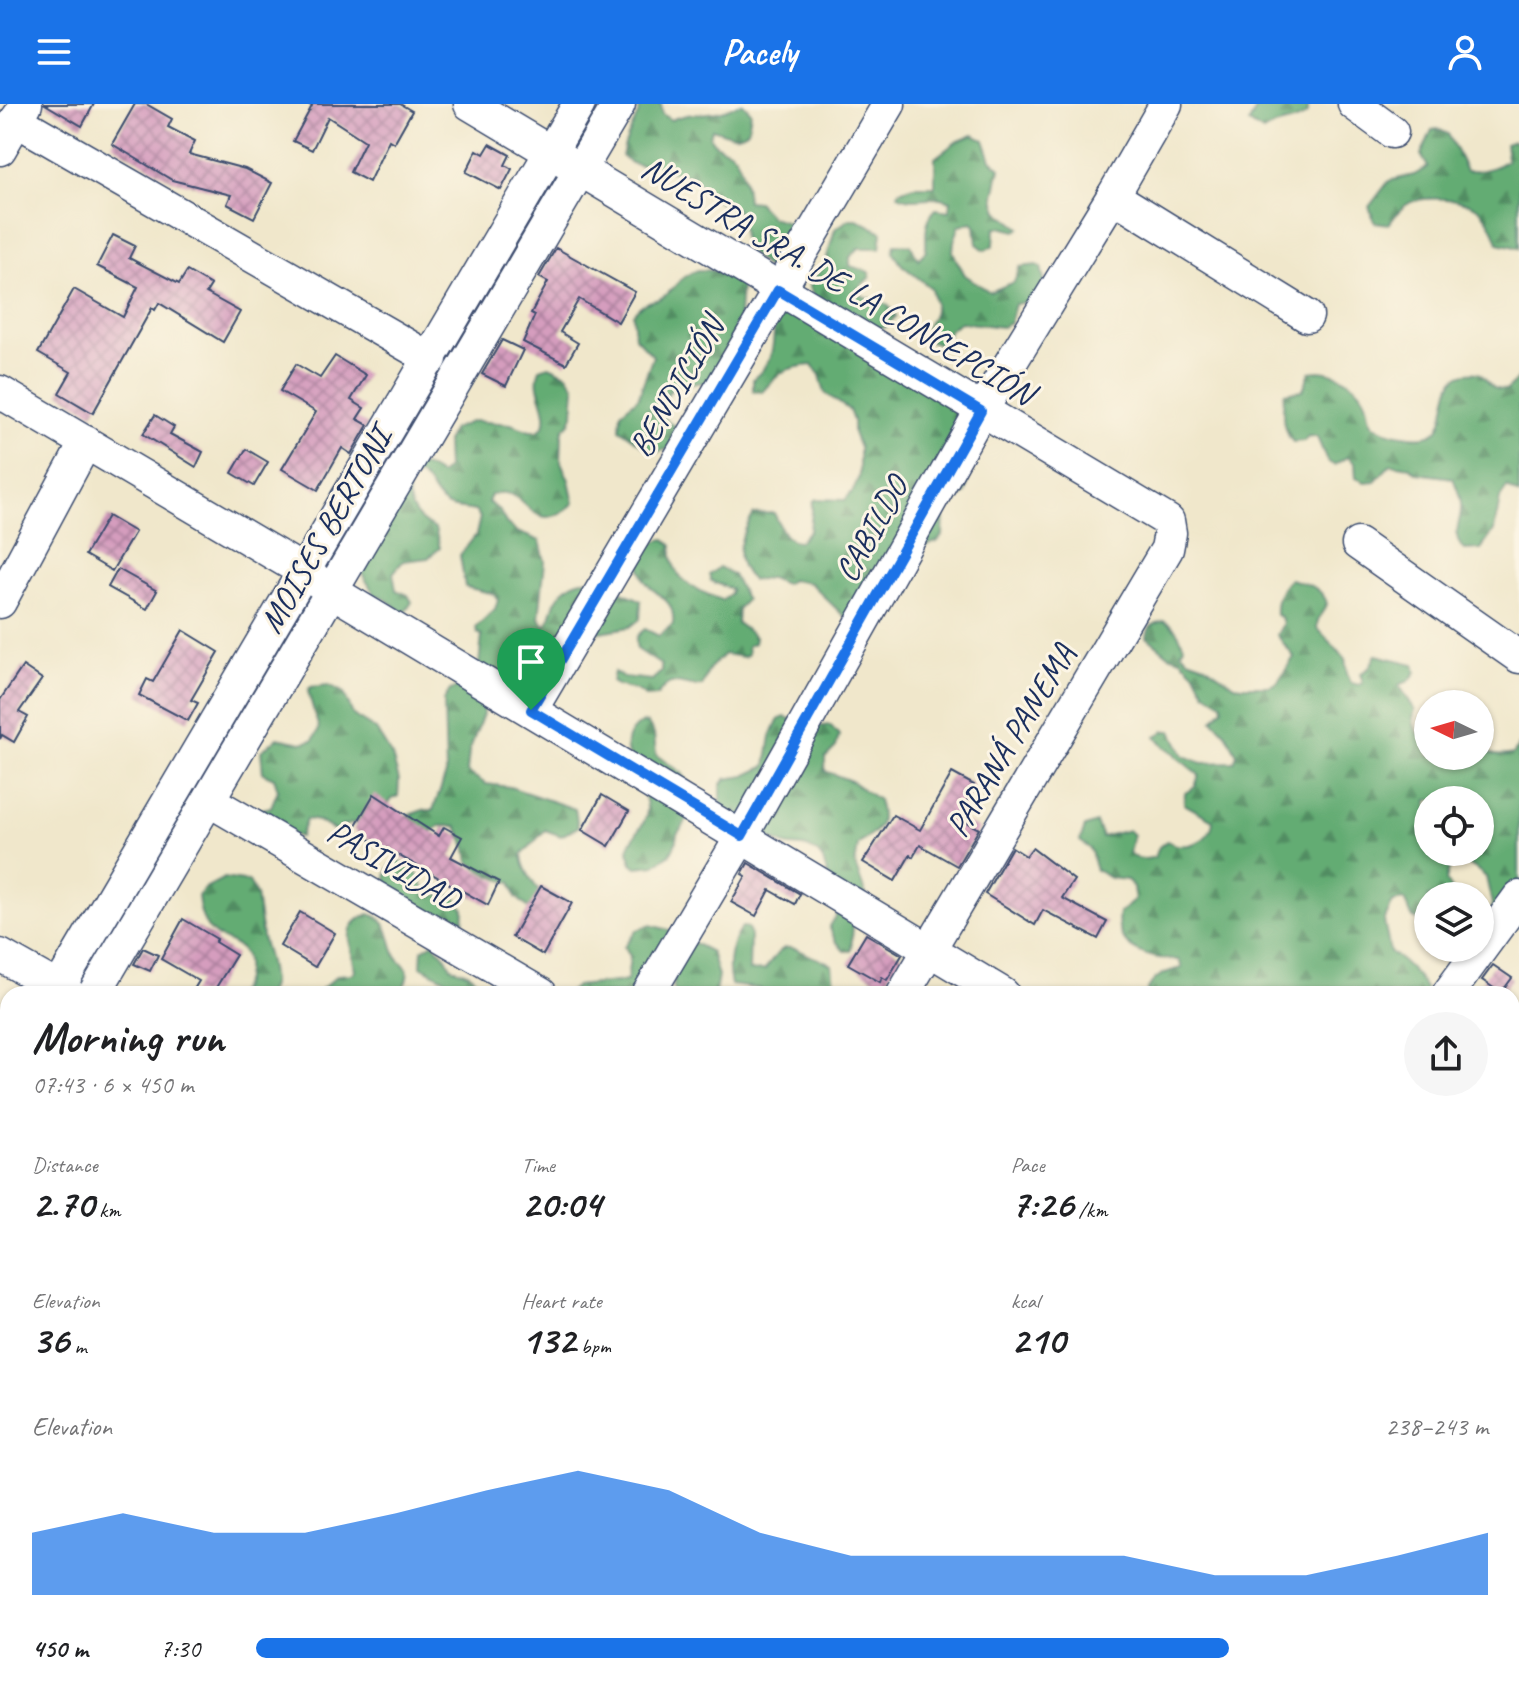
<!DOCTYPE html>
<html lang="en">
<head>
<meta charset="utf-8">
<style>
	body { margin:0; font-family:Caveat,sans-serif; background:#f6f6f6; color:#202124; height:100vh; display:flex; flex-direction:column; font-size:30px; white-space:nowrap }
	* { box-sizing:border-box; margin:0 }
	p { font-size:26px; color:#757577 }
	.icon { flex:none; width:44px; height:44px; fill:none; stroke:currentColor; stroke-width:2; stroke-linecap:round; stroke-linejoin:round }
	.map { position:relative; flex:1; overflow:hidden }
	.details { position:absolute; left:0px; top:882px; width:1520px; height:708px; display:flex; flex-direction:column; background:#fff; border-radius:24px 24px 0 0; box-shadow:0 2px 6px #0004 }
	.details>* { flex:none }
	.needle { width:52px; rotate:275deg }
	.controls { position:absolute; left:1414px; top:586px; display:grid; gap:16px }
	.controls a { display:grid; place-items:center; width:80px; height:80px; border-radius:50%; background:#fff; box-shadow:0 2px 6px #0004; font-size:40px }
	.pin { position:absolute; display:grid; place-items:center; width:68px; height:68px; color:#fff; margin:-82px -34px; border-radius:50% 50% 50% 0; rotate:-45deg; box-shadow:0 0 8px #0007 }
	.pin .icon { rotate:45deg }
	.round { display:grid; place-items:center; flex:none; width:84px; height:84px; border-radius:42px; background:#f6f6f6 }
	.head { display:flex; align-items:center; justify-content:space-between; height:136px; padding:0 32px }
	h1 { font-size:44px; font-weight:700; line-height:60px }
	.stats { display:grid; grid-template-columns:repeat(3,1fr); gap:12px; height:136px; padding:8px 32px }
	.stats div { display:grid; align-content:center }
	.stats b { font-size:40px; font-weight:700 }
	.stats small { font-size:22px; font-weight:400 }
	.stats p { font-size:22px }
	.chart { height:224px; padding:16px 32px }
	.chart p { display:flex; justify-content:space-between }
	.chart svg { width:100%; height:144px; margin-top:8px; fill:#1a73e8; opacity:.7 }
	ul { padding:0 32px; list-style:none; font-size:26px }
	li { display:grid; grid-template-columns:128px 96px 1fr; align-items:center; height:60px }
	li i { height:20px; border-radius:10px; background:#1a73e8 }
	header { display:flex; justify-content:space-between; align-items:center; height:104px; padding:0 32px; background:#1a73e8; color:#fff; font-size:36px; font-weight:700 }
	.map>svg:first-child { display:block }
	.forest { fill:url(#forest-firs); stroke:#3f6e68; stroke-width:2; fill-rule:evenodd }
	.building { fill:url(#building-cross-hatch) }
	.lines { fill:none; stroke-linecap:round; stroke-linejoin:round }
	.minor-casing { stroke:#3b4b6e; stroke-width:35 }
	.minor { stroke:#fff; stroke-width:32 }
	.route-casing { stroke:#fff; stroke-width:16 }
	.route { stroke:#1a73e8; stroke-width:10 }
	.labels { text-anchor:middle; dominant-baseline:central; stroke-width:6; stroke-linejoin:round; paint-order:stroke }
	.street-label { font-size:34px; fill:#1b2f5e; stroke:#fcf5e5 }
</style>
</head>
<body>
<header><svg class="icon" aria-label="menu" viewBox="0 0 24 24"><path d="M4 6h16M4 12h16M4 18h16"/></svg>Pacely<svg class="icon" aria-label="person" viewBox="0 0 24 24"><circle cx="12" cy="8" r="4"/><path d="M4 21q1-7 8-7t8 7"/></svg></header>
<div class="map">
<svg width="1519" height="1590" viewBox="0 0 1519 1590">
	<defs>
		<pattern id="forest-firs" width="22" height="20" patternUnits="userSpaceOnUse" patternTransform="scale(2)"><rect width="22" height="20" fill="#63ac73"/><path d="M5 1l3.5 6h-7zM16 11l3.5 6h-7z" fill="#518c62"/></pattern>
		<pattern id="building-cross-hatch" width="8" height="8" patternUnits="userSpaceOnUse" patternTransform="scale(2)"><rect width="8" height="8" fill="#d59dbe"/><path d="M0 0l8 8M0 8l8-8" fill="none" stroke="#ac809e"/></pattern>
	</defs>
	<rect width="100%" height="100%" fill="#fcf5e5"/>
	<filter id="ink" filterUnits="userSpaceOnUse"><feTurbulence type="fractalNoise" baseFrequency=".0125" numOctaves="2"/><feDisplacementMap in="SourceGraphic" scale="16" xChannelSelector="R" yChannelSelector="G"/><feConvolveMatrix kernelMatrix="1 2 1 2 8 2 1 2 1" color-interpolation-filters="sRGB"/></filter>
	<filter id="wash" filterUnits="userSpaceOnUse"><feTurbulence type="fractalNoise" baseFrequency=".006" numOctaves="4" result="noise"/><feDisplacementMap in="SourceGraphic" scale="32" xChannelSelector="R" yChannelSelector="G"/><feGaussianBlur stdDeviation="1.8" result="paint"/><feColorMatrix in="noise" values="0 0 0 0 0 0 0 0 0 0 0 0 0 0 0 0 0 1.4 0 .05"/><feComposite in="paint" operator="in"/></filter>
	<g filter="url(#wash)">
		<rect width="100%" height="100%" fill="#f0e7cb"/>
		<g class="forest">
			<path d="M641,0H661L662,10L671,16C688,7 707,12 725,6C733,3 734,0 743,0L751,8L748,26C736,36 726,29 712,25L710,33C715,43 722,43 731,48C742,56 746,84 747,97L757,98L771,113L796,121L789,182L745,145L739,108L722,101L692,72L631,59L622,53C624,34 637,19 641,0Z"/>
			<path d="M1263,0H1308V9C1294,22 1277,17 1263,28L1249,19L1257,3Z"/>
			<path d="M1438,25L1448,30L1466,67C1481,68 1494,65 1507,56L1505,40L1513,37L1519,41V144L1498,139C1494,126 1490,116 1480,106C1467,94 1420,90 1406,101C1399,105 1394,114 1389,120L1375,118L1369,103L1389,77L1414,71L1428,63L1421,51L1432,26Z"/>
			<path d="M973,31L984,36L991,56L1000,64L994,91L995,98L998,107L1020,124L1016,127L1000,123L995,125L994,141L985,146L977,140L975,121L972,118L960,121L954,137L953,147L957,157L965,171L990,188L1014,178L1020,163L1037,161L1041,163L1045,180L1031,197L1015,200L1010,219L1002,223L960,218L949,226L946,237L941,240L928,237L926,224L933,211L935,200L931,184L902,161L893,148L895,140L911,141L918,155L926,147C927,131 923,118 936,105L949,107L951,97C933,88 916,101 898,91L899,87L914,82H935V54L956,38Z"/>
			<path d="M850,115H857L882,128L880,144H859L850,153V162L869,168L870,173L855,187C870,200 884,190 896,212L886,223L874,226L814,193L809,182L825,160L835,125Z"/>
			<path d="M698,166L724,167L741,182L738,226L718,278L676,280L657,303L668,318L678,324L681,337L675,343L653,349L620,325L621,308L638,294L653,252L635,233L633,210C647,192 654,201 667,190C679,179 680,173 698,166Z"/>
			<path d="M788,204L970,296L972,353L966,389L944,409L943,431L937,438L914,445L884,518L848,516L810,479L791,476L785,480L770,474L752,476C730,457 741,430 754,410L774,409C781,423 783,437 800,437L810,426L813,398L816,395L845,396L853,387L859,373V344L853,329V317L849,306L825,289L820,271L812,261C784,263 779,269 762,288L753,287V275C776,257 773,239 775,212Z"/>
			<path d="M549,262L567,270L575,283L573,311L570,319L564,324L562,330L561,358L569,376L574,399C528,440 529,376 491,391L488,398L499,406L506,419L517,428L540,437L545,457L539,514L545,522C553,514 551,503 557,495C577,465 599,476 624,489C630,492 635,492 641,497L640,515L630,523L594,529L535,578L522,568L495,574L479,561L482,531L477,529L476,523L495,505L498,496L494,490L465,483L460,451L476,431L480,413L475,407C468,405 455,405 448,402C435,396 431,379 419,371L408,376C406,400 413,414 435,425L440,444L428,454L403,457L393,469L396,486L408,491L412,498L406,507L402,508L383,493L375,491L361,468L339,458L341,431L350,418L362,411L416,361L426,363L440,371L447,364L446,338L453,325L473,317L511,320L530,327H538L544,322C550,302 531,285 540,265Z"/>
			<path d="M1320,267C1339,269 1362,280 1367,301C1369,308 1368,313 1372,319C1381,329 1419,336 1432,330C1455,319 1433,263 1479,269C1492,278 1488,287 1507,286L1519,273V391L1507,383L1500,395L1494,427L1481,445L1464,446C1450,430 1462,419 1461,401C1461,392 1456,382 1453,374L1417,369L1410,363L1391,360L1375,377L1365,378L1356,374L1355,359L1347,353L1334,361L1327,357L1317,333L1308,332L1304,337L1293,338C1280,324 1283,307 1284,289L1303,286L1310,268Z"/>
			<path d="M665,435L672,442C669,476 693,485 722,496L730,490L731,485L711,477L709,471L719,463L733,471L746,496L738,504L737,519L755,533L754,539L747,542L748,550L744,553L724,550L709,565L702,582C678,585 674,567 657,592L646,593C634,580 624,587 612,578L614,568L624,573L652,576L661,568V561L637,545C634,533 637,532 645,525L659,532L673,520C676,491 651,492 643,473C635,454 646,437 665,435Z"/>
			<path d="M1290,475C1306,480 1321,482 1327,499L1318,516L1317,524L1345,554L1347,570L1351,579L1359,581L1363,578L1360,570L1369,564L1376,551L1414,560L1416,568L1409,577L1399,581L1415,606C1410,620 1416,629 1428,638V652H1480V643C1489,652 1501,653 1514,650L1519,639V798L1490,816L1492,800L1486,773C1477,765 1464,755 1452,756L1446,776L1454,792H1428V820L1413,814L1404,796L1393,798L1384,817L1390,848C1406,859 1420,872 1428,890H1146C1152,872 1165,868 1182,864L1179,856C1149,855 1113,846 1119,809L1135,796L1133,784L1127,776L1110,774L1096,766C1089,750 1098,749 1080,737L1085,723L1096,719L1102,733L1128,726L1133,731L1129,749C1136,756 1146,756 1155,753L1159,743L1167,737C1186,748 1212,737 1213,716L1184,700L1185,689L1195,683L1199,671L1176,652V650L1165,643L1156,632L1165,627H1172L1184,652L1202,659L1234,658L1237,650L1226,629L1213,616L1223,604L1222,599L1205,588L1195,569L1181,555L1169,551L1147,533C1148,522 1155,519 1164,517C1176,523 1179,530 1184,542L1181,547L1188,555L1205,561L1234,581L1243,582H1269L1277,579L1294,553L1277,531L1283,520L1281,513L1276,511C1275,495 1279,486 1290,475ZM1428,696H1480V748H1428Z"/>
			<polygon points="329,581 344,589 353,611 376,626 392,652 399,676 398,692 392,695 376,720 354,719 340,723 338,728 318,717 306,715 300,733 259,718 259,706 271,703 278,686 274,674 263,669 261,647 278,634 302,639 313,636 319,625 308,587 310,583"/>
			<path d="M466,581L483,588V610L469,648L467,668L486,680L510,683L575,705L578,723L561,732L545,726L522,751C523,768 537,782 545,798L531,806L516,793L511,778C497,777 480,766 469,758L467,745L457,722H440L419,736L406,712L423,706H433L446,670L444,596L450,586Z"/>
			<path d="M785,613L814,623L830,621L839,631L836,643L825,654V667L851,677L878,696C886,725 878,724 858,741L855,761L866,791L853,822L851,847H844L835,836L829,822L838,808L823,756C814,742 805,743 790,742C779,742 734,712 721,704V681L726,675L745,672L766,662L771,632L778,616Z"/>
			<path d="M641,619L648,620L654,630L656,651L682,669L696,689L687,716L677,730L675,741L670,750L655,761L637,763L632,759L628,746C631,732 647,721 647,706C648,677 605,642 641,619Z"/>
			<path d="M397,757C416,760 421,775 427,791H453L464,805L463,820L445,814L442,821L388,795C386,780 382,765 397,757Z"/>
			<path d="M224,774L249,778L256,791L262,833L269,858L272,878L268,890H236C244,883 245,877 246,867C250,834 220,842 207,823C201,814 199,803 198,792L205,784Z"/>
			<path d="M369,810C390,815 389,834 395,850C398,857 405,859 407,866C410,873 403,883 400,890H316L338,871L352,870L355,867C353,844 338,822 369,810Z"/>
			<polygon points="650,821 669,826 711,848 718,872 715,890 677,890 673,884 675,875 646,890 567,890 576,882 627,877 630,852 624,843 637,826"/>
			<path d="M742,823L748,824L750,831L749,867L765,866C781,845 782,836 809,851C818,856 822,854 832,861L834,880L824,885L822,890H762L761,885L731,881C726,861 730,839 742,823Z"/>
			<path d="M433,839L446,853L451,863L470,870L479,879V890H420L444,889L450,879C442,871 431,869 421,862L422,846Z"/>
			<polygon points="8,965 8,1105 0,1130 0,973"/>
			<polygon points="0,1220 8,1223 8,1293 2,1320 8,1326 8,1401 0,1399"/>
			<polygon points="8,1571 8,1582 108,1582 110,1590 0,1590 0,1576"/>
			<polygon points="601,1582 726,1582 728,1589 593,1590"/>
			<polygon points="1288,1582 1410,1582 1404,1590 1288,1590"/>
		</g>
		<g id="blocks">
			<g class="building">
				<polygon points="45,0 94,0 82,22"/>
				<polygon points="135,0 146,0 172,15 168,23 195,37 189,50 245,65 272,79 254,114 227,100 231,91 172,76 112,40"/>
				<polygon points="308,0 400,0 412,7 394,39 389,36 369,78 350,68 365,37 328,13 312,46 293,37 312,2"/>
				<polygon points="490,40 510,51 505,61 512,65 501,86 466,68 477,46 484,50"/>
				<polygon points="113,131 135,142 129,154 179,180 187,167 211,181 206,189 240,208 223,238 159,199 155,206 152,204 93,309 59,289 71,268 38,249 74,185 123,213 138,183 97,162"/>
				<polygon points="556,144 635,188 618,218 579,195 560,228 578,239 566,260 523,238 535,211 531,209 548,178 539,173"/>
				<polygon points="502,236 523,246 506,282 482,270"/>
				<polygon points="335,252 366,271 351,296 364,304 357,315 368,321 351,350 342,344 318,386 282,365 316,308 280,287 296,260 320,274"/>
				<polygon points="155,311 174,323 170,330 203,348 196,363 143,330"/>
				<polygon points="246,345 268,358 254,382 232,369"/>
				<polygon points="108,412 135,428 112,467 85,451"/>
				<polygon points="118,465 157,487 147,505 108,483"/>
				<polygon points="183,526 219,548 191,596 198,599 188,617 139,591 147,575 153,578"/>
				<polygon points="23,562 42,575 19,608 28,613 14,638 2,631 0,635 0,596"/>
				<polygon points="952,669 974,681 959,714 979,725 957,762 920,741 913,753 910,751 895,777 863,758 893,711 920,726"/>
				<polygon points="374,690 439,732 444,723 462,733 451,753 499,778 488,801 353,726"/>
				<polygon points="602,691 629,707 609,742 582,726"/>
				<polygon points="1012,743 1026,752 1032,744 1074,776 1062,794 1107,818 1098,835 1043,806 1035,821 985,790"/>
				<polygon points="748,759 800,790 795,800 770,786 756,812 731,798 746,772 742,770"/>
				<polygon points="541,782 572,799 543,851 512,833"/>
				<polygon points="300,808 335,829 315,863 280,842"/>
				<polygon points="183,815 217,835 215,838 236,851 212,890 191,890 199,877 161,855"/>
				<polygon points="866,830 902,851 887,876 882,873 880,878 848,860"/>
				<polygon points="143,844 158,851 150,867 134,860"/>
				<polygon points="1493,861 1512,874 1501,889 1482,876"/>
			</g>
		</g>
	</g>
	<g filter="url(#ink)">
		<use href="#blocks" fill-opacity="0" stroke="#3b4b6e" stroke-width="2"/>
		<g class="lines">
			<defs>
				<g id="minor">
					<polyline points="470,0 1168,417 1170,429 1167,445 903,890"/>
					<polyline points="1354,0 1392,28"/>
					<polyline points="16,16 431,255"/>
					<polyline points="0,45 26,0"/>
					<polyline points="1113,92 1307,212"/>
					<polyline points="0,288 305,468 333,488 1003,890"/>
					<polyline points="1358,440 1519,553"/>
					<polyline points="0,498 86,338"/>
					<polyline points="531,606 889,0"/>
					<polyline points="210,697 541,890"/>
					<polyline points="0,851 69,890"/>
					<polyline points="55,890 579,0"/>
					<polyline points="94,890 619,0"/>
					<polyline points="648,890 742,732 981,307 1113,92 1166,0"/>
					<polyline points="1448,890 1519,793"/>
					<polyline points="1512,930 1519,935"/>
					<polyline points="0,984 8,970"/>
					<polyline points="0,1054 8,1040"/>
					<polyline points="1512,1186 1519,1175"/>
					<polyline points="0,1420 8,1425"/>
					<polyline points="1512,1562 1519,1553"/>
					<polyline points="277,1582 290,1590"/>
					<polyline points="232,1590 237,1582"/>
					<polyline points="496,1590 500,1582"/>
					<polyline points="804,1590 808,1582"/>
					<polyline points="1084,1590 1088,1582"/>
					<polyline points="1491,1590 1497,1582"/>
				</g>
			</defs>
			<use href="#minor" class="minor-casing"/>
			<use href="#minor" class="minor"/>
		</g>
	</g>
	<g class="lines" filter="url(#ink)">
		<defs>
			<polygon id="route" points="778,186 981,307 742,732 531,606"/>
		</defs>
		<use href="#route" class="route-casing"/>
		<use href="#route" class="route"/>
	</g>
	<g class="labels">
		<g class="street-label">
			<text transform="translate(838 176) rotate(31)">NUESTRA SRA. DE LA CONCEPCIÓN</text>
			<text transform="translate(676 283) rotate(-60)">BENDICIÓN</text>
			<text transform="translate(871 425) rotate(-61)">CABILDO</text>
			<text transform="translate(325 426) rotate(-60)">MOISES BERTONI</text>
			<text transform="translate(1010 636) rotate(-59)">PARANÁ PANEMA</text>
			<text transform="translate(394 761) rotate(30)">PASIVIDAD</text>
		</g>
	</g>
</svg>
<div class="controls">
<a><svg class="needle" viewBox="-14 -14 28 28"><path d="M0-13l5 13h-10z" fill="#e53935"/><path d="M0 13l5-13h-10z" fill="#757577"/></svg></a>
<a><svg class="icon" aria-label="locate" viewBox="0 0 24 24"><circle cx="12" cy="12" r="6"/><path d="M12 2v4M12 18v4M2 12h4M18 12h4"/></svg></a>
<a><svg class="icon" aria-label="layers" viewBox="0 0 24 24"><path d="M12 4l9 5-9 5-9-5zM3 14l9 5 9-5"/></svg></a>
</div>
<div class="pin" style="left:531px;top:606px;background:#1e9e55"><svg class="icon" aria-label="arrive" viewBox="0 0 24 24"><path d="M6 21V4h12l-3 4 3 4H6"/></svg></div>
<section class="details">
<div class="head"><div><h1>Morning run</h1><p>07:43 · 6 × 450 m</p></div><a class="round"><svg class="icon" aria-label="share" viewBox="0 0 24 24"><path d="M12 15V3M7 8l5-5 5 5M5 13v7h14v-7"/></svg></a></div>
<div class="stats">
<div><p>Distance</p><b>2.70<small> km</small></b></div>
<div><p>Time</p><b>20:04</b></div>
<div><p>Pace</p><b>7:26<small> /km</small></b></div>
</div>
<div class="stats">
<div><p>Elevation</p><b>36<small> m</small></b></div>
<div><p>Heart rate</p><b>132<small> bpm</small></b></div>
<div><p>kcal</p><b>210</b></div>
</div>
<div class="chart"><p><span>Elevation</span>238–243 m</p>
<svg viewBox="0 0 160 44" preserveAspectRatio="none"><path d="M0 44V25L10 19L20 25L30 25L40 19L50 12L60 6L70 12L80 25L90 32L100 32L110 32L120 32L130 38L140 38L150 32L160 25V44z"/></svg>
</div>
<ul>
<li><b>450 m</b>7:30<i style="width:79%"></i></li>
</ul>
</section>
</div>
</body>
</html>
